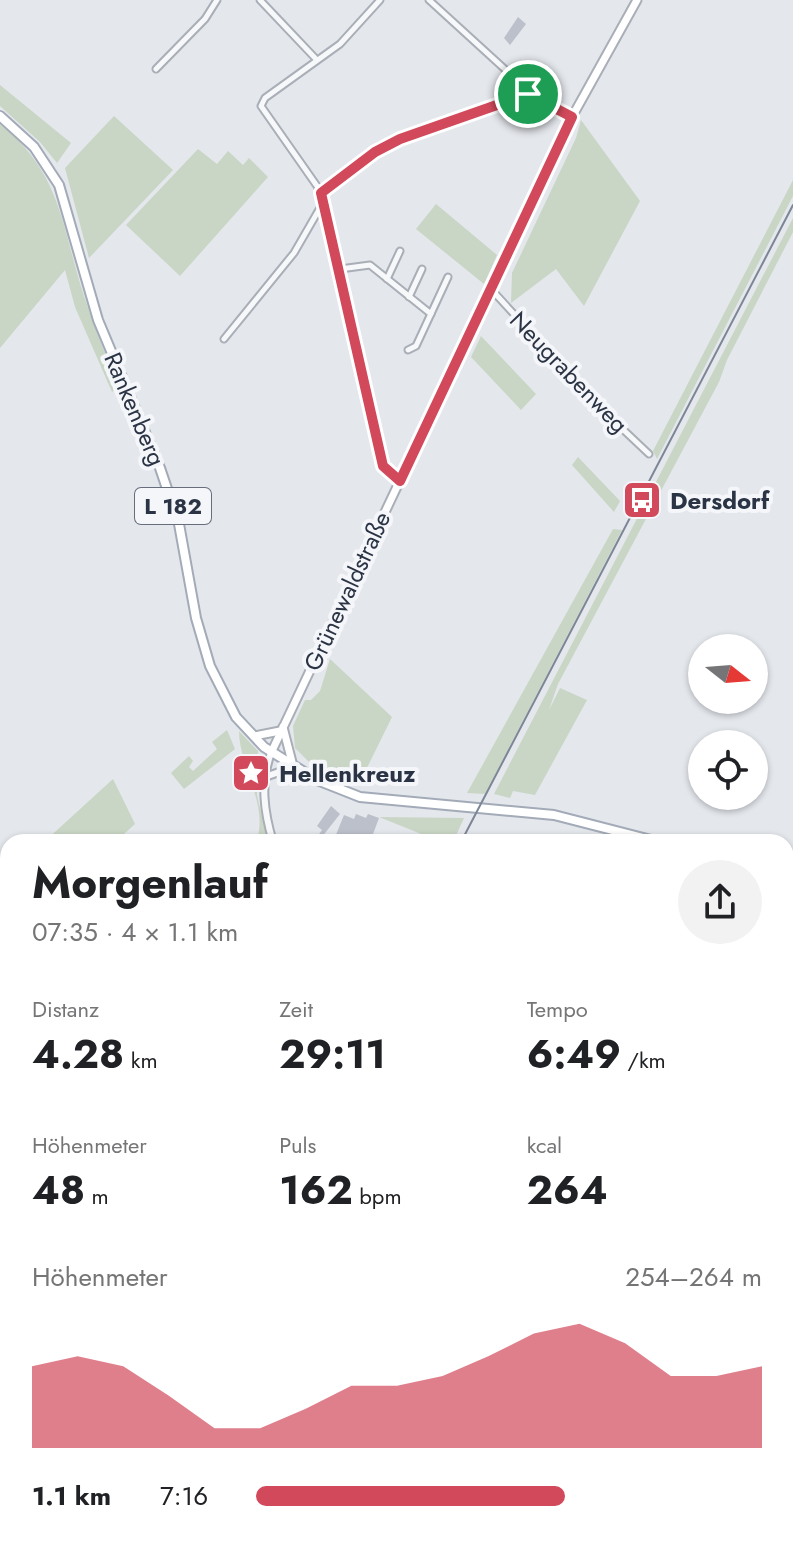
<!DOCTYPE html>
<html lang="de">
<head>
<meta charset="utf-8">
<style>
	body { margin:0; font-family:Jost,sans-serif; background:#f2f2f2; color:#202124; height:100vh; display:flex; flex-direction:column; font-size:30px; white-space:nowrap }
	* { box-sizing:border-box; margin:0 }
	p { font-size:26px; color:#757577 }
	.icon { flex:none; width:44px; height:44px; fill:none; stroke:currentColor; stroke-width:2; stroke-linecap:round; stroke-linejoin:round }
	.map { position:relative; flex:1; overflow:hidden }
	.side { position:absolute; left:0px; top:834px; width:794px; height:710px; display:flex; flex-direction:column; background:#fff; border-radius:24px 24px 0 0; box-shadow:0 2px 6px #0004 }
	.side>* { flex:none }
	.needle { width:52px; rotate:107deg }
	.fabs { position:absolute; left:688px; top:634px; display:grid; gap:16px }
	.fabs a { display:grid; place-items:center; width:80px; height:80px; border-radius:50%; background:#fff; box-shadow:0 2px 6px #0004; font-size:40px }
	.pin { position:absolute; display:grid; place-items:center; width:68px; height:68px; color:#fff; margin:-34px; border:4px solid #fff; border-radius:50%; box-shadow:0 2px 8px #0007 }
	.round { display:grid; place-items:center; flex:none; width:84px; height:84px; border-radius:42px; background:#f2f2f2 }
	.head { display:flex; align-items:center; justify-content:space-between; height:136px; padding:0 32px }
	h1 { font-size:44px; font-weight:700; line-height:60px }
	.figures { display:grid; grid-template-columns:repeat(3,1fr); gap:12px; height:136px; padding:8px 32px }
	.figures div { display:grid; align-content:center }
	.figures b { font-size:40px; font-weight:700 }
	.figures small { font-size:22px; font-weight:400 }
	.figures p { font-size:22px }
	.chart { height:224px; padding:16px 32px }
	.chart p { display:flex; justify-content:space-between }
	.chart svg { width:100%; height:144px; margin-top:8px; fill:#d1495b; opacity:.7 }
	ul { padding:0 32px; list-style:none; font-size:26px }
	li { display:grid; grid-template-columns:128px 96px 1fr; align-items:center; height:60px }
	li i { height:20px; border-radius:10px; background:#d1495b }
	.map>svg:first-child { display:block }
	.green { fill:#c9d6c5 }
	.building { fill:#bbc0ca }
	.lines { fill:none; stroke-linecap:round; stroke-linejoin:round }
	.minor-casing { stroke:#a9aeb7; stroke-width:9 }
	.tertiary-casing { stroke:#a9aeb7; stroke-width:10 }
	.secondary-casing { stroke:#a9aeb7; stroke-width:11 }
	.primary-casing { stroke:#a3abb8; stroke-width:12 }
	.minor { stroke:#f7f8fa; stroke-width:5 }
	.tertiary { stroke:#f7f8fa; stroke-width:6 }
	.secondary { stroke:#fff; stroke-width:7 }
	.primary { stroke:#fff; stroke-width:8 }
	.tram { stroke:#7d8696; stroke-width:2 }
	.route-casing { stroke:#fff; stroke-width:16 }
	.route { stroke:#d1495b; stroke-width:10 }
	.labels { text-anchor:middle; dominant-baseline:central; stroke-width:8; stroke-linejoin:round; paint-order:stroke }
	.shield { fill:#f4f6f9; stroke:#676e7b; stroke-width:2 }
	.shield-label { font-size:22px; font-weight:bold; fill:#2b3445 }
	.street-label { font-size:24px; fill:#2b3445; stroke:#f4f6f9 }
	.poi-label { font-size:24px; font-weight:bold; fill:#2b3445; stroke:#f4f6f9; text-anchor:start }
</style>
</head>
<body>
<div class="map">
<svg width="793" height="1543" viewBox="0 0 793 1543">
	<rect width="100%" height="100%" fill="#e4e7ec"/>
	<g class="green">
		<polygon points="0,85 71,143 57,163 40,142 0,106"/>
		<polygon points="114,116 173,170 89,258 65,168"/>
		<polygon points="581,120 640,201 584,306 556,269 511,303 512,273 576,138"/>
		<path d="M0,124C62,174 61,225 84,296C94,327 107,357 119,387L112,392L75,307L65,270L0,348Z"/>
		<polygon points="198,149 217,164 228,151 243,165 249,158 268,177 180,276 126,225"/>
		<polygon points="793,180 793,196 657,459 653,451"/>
		<polygon points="436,204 497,255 484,284 416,229"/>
		<polygon points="793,218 793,232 727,360 719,382 558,684 549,710 560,688 587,700 535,795 513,791 510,798 494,794"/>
		<polygon points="481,336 536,394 521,410 471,357"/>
		<polygon points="578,457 620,501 614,512 572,465"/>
		<polygon points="613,529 622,530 485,794 467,793"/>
		<polygon points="330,659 392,717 359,784 312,765 295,748 293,726 305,700 311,700 320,691"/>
		<polygon points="227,730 235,749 184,789 171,773 189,756 193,761 189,767 193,771 217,749 212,742"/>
		<path d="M239,731L258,751L257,795L268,842H256C270,806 239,767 239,731Z"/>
		<polygon points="113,779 135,824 115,842 44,842"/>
		<polygon points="379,817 464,818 453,842 441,842"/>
		<polygon points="790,925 793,928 793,1036 786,1031 786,932"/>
		<polygon points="0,1283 8,1291 8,1467 0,1465"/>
	</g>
	<g class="building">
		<polygon points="518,17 526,24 510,45 504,38"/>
		<polygon points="331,806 340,814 318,842 315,840 322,830 317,826"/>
		<polygon points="356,814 366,818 368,814 379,818 370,842 333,842 344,815 354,819"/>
	</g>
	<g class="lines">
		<defs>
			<g id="minor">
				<polyline points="260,0 316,59"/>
				<polyline points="380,0 340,44 265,98 261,106 317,186 324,201 383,466 400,481"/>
				<polyline points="429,0 520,83 528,94 572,117"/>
				<polyline points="156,69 205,19 217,0"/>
				<polyline points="321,193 375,152 400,139 528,94"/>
				<polyline points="340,269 370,265 431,314"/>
				<polyline points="387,279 400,251"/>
				<polyline points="491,289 595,403 649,454"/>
				<polyline points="409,297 422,269"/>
				<polyline points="224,339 294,253 324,201"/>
				<polyline points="408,350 416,346 448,277"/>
				<polyline points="0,899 8,908"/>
				<polyline points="0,1147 7,1156"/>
				<polyline points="0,1188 8,1200"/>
				<polyline points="786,1238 793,1205"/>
				<polyline points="0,1485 8,1474"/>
				<polyline points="59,1536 61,1543"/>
				<polyline points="400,1536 417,1543"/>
				<polyline points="718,1536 738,1543"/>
				<polyline points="308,1543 322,1536"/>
				<polyline points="694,1543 697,1536"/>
			</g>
			<g id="tertiary">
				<path d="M271,753C260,783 264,812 273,842"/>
				<polyline points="265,777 293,767"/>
				<polyline points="786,1183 793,1179"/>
				<polyline points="284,1536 287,1543"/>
				<polyline points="150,1543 152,1536"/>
			</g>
			<g id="secondary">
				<polyline points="283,727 293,766"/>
				<polyline points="254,736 280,731"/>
				<polyline points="271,753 572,117 637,0"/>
			</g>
			<g id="primary">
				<polyline points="0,116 34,147 59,185 98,320 160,468 179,524 196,618 210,666 236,717 264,747 317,780 360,797 554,815 659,842"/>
				<polyline points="786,905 793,910"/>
			</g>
		</defs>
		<use href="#minor" class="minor-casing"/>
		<use href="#tertiary" class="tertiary-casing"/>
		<use href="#secondary" class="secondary-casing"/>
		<use href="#primary" class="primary-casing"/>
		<use href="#minor" class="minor"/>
		<use href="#tertiary" class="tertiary"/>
		<use href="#secondary" class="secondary"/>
		<use href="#primary" class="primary"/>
		<g class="tram">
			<polyline points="461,842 793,205"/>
			<polyline points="0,1501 8,1490"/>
		</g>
	</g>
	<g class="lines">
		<defs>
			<polygon id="route" points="528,94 572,117 400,481 383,466 321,193 375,152 400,139"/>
		</defs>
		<use href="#route" class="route-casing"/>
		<use href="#route" class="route"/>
	</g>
	<defs>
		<symbol id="bus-square" viewBox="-11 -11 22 22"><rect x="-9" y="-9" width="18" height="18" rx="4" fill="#d1495b" stroke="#f4f6f9"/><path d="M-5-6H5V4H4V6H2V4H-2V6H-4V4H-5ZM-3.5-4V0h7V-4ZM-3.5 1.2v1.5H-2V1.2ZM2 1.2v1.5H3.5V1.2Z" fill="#fff"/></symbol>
		<symbol id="sight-square" viewBox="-11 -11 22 22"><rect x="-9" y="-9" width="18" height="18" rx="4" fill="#d1495b" stroke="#f4f6f9"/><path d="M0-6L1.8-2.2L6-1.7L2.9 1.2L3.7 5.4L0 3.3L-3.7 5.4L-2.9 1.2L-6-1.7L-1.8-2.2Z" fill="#fff"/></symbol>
	</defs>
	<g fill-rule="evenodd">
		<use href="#bus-square" x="620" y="478" width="44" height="44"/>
		<use href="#sight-square" x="229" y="751" width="44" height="44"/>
	</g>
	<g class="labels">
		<rect class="shield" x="135" y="488" width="76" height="36" rx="6"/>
		<g class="shield-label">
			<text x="173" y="506">L 182</text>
		</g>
		<g class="street-label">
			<text transform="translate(569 372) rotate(46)">Neugrabenweg</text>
			<text transform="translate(135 409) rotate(67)">Rankenberg</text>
			<text transform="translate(347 591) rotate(-65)">Grünewaldstraße</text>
		</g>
		<g class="poi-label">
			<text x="670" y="500">Dersdorf</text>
			<text x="279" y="773">Hellenkreuz</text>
		</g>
	</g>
</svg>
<div class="fabs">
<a><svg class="needle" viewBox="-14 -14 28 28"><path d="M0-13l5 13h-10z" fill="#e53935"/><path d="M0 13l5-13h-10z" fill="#757577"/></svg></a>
<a><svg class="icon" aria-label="locate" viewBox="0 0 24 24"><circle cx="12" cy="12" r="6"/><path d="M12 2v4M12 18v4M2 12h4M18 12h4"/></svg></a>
</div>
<div class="pin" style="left:528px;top:94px;background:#1e9e55"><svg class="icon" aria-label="arrive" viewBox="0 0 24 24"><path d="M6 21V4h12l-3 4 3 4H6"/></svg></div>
<section class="side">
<div class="head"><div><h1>Morgenlauf</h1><p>07:35 · 4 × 1.1 km</p></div><a class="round"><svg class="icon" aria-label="share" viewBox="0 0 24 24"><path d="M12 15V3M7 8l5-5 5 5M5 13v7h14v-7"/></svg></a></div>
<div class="figures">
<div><p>Distanz</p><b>4.28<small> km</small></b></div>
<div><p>Zeit</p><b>29:11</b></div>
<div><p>Tempo</p><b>6:49<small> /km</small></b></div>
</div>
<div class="figures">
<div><p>Höhenmeter</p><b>48<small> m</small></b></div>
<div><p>Puls</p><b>162<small> bpm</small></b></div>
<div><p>kcal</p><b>264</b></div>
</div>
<div class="chart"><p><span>Höhenmeter</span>254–264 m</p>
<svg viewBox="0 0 160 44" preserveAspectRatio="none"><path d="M0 44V19L10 16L20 19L30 28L40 38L50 38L60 32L70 25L80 25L90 22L100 16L110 9L120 6L130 12L140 22L150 22L160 19V44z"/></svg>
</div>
<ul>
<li><b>1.1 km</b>7:16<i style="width:61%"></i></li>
</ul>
</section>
</div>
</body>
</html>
